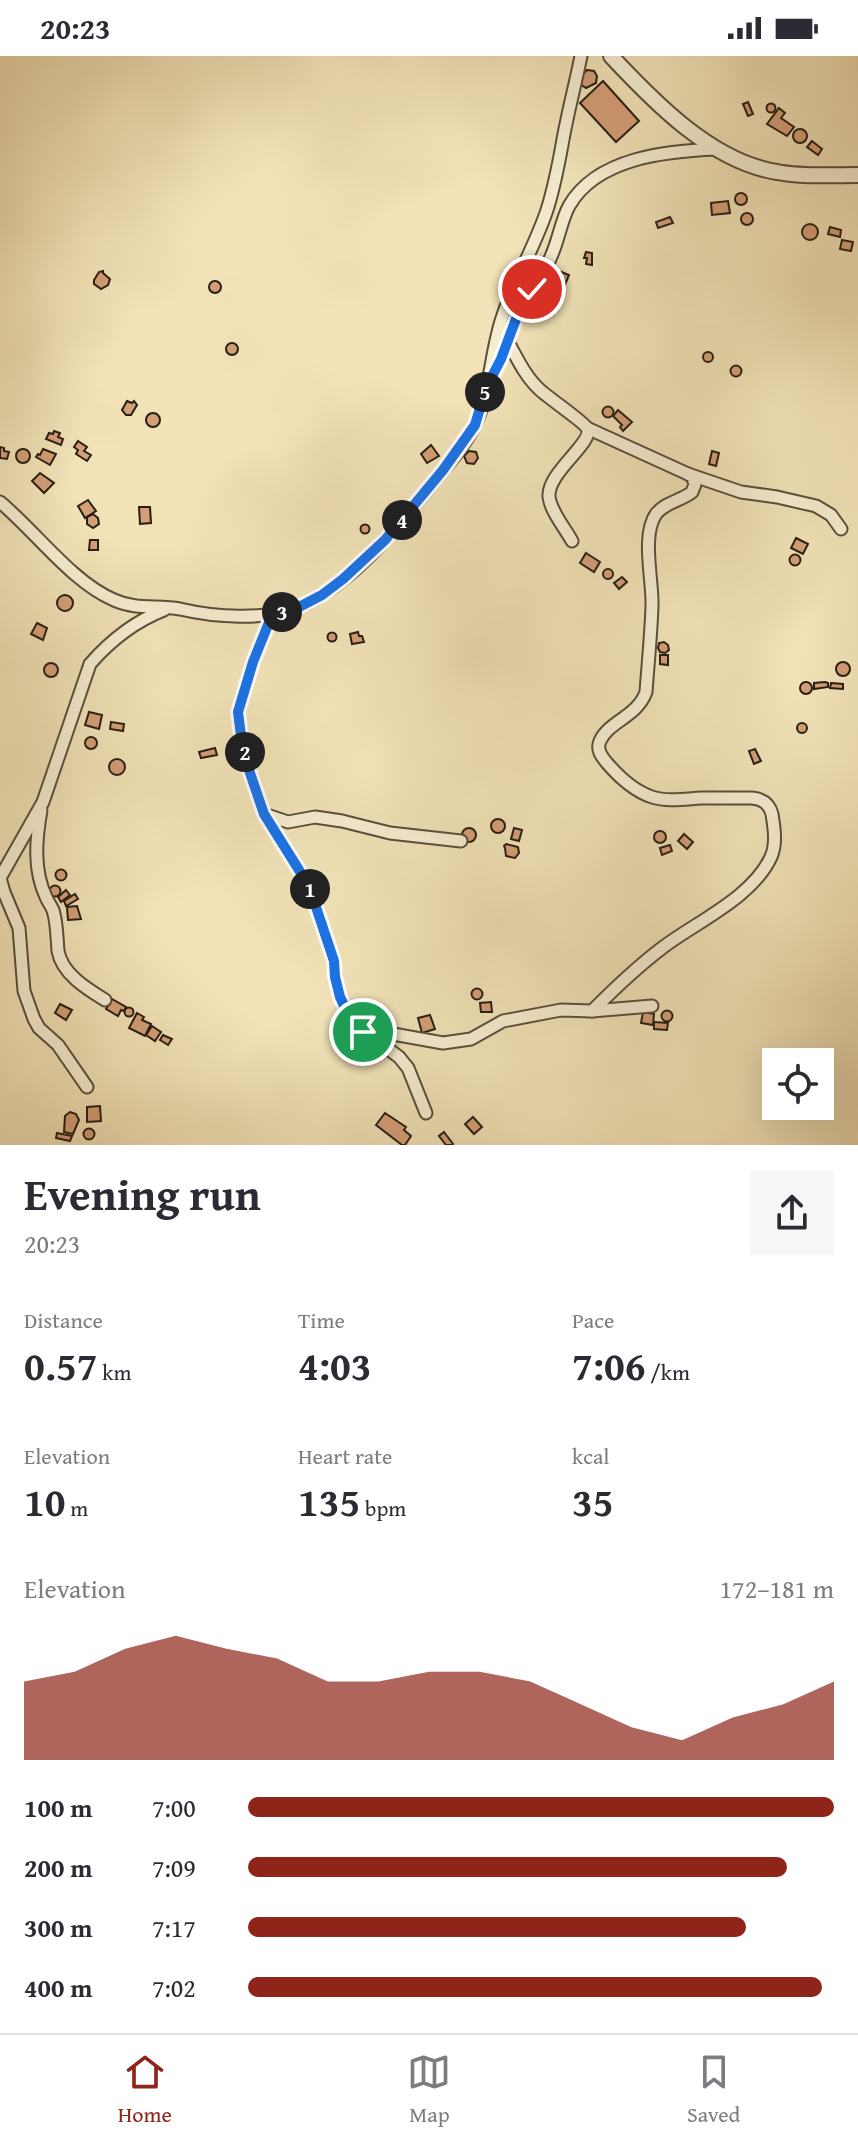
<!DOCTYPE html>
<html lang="en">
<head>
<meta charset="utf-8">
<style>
	body { margin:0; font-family:"Gentium Book Plus",serif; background:#f7f7f7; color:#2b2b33; height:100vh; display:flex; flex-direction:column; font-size:30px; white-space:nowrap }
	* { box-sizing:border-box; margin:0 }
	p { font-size:26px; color:#7c7c81 }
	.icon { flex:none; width:44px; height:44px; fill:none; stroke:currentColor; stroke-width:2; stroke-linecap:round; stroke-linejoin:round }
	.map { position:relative; height:1089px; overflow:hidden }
	.panel { display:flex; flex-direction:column; background:#fff; flex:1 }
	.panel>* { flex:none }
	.tools { position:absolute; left:762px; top:992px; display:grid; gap:16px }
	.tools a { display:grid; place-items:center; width:72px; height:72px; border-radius:0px; background:#fff; box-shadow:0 8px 32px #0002; font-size:40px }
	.pin { position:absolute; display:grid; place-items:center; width:68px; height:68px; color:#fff; margin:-34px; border:4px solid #fff; border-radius:50%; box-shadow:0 2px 8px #0007 }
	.km { position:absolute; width:40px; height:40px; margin:-20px; border-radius:50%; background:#222; color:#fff; font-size:22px; line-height:40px; text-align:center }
	.round { display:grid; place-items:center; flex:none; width:84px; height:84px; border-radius:0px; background:#f7f7f7 }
	.overview { display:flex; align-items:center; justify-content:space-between; height:136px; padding:0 24px }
	h1 { font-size:44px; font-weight:700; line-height:60px }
	.stats { display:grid; grid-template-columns:repeat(3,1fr); gap:12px; height:136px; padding:8px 24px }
	.stats div { display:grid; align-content:center }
	.stats b { font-size:40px; font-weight:700 }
	.stats small { font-size:22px; font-weight:400 }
	.stats p { font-size:22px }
	.chart { height:224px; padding:16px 24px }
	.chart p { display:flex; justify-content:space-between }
	.chart svg { width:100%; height:144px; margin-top:8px; fill:#8f2418; opacity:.7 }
	ul { padding:0 24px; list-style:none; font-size:26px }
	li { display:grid; grid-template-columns:128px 96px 1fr; align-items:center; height:60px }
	li i { height:20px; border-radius:10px; background:#8f2418 }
	.status { display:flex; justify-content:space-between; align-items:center; height:56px; padding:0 40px; background:#fff; direction:ltr }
	.status svg { height:22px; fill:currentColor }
	.menu { display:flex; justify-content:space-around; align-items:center; height:112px; border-top:2px solid #e1e1e2; background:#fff; font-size:22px; color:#7c7c81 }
	.menu a { display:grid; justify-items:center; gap:4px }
	.menu .active { color:#8f2418 }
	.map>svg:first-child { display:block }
	.building { fill:#d49e76; stroke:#271e14; stroke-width:2 }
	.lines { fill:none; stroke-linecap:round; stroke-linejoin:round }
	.minor-casing { stroke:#5a4f3d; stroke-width:15 }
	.tertiary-casing { stroke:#5a4f3d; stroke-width:18 }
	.minor { stroke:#f6ecd0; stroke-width:11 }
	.tertiary { stroke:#f6ecd0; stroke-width:14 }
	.route-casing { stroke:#fff; stroke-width:16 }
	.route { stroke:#1a73e8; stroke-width:10 }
</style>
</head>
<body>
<div class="status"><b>20:23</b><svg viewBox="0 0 49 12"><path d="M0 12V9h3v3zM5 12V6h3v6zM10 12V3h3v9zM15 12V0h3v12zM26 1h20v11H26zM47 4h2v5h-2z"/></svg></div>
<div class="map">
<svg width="858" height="1089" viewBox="0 0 858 1089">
	<rect width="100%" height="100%" fill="#f1e2b7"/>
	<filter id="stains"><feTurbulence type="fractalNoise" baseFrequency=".0025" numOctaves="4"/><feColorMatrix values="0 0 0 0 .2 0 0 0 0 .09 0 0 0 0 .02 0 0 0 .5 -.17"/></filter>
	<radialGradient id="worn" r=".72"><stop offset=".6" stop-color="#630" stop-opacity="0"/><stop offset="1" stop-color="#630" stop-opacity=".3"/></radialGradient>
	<g class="building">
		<polygon points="587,14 594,15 597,20 596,27 586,32 580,28 581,20"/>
		<polygon points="603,25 639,65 616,86 580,47"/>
		<polygon points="748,46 753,58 748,60 743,48"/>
		<circle cx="771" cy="52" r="4.5"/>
		<polygon points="779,52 785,57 781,62 794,71 787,80 767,68"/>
		<circle cx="800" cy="80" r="7"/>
		<polygon points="812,85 822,93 818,99 807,91"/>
		<circle cx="741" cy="143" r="6"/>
		<polygon points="728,145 730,157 712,159 711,147"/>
		<circle cx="747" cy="163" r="6"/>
		<polygon points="670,161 673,167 658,172 656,166"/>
		<circle cx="810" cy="176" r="8"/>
		<polygon points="830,171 841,174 840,181 828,178"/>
		<polygon points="842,184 853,186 851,195 840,193"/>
		<polygon points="586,196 592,197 592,209 586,208 587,202 584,202"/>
		<polygon points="103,215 103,217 110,223 108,229 101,233 94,228 94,224 99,216"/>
		<polygon points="559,215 569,219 562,236 552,232"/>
		<circle cx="215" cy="231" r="6"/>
		<circle cx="549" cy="247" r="5.5"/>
		<circle cx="232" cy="293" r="6"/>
		<circle cx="708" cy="301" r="5"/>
		<circle cx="736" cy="315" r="5.5"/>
		<polygon points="127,345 132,347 134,345 137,349 131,359 126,359 122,354"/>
		<circle cx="608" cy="356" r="5.5"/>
		<polygon points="618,354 632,366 623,375 620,371 622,369 613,360"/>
		<circle cx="153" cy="364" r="7"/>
		<polygon points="54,375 60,377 58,381 63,383 61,389 46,383 49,377 53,378"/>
		<polygon points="78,385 87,391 84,395 91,399 87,405 76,398 78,394 74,391"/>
		<polygon points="431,389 439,400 427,407 421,398"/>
		<polygon points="0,391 4,392 4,395 9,396 7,403 0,402"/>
		<circle cx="23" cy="400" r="7"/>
		<polygon points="43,393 56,398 50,409 36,401 38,398 40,399"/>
		<polygon points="469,395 476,396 478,402 474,408 467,407 464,400"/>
		<polygon points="712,395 719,397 716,410 709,408"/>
		<polygon points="40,417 54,427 44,437 32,425"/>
		<polygon points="88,444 96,455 85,462 78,450"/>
		<polygon points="139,451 150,451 151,467 140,468"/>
		<polygon points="93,458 98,462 99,468 93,472 87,468 87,461"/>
		<circle cx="365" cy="473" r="4.5"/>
		<polygon points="796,482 808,488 803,498 791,492"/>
		<polygon points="90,484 98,484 98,494 89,494"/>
		<polygon points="586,497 600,506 594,516 580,507"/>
		<circle cx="795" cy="504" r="5.5"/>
		<circle cx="608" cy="518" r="5"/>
		<polygon points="622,521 627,526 619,533 614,527"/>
		<circle cx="65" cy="547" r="8"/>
		<polygon points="37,567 47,572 43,584 31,578"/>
		<polygon points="358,576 359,580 362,580 364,586 352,588 350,578"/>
		<circle cx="332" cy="581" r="4.5"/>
		<polygon points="664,586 668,589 669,594 665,597 660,596 658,592 659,587"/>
		<polygon points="660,599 668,599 668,609 660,608"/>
		<circle cx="843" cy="613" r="7"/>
		<circle cx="51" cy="614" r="7"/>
		<polygon points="825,626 828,627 828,631 814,633 814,627"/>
		<circle cx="806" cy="632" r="6"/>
		<polygon points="831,627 843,628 843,633 830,632"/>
		<polygon points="89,656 102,659 99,673 85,669"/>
		<polygon points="111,666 124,668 123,675 110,673"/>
		<circle cx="802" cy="672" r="5"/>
		<circle cx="91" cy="687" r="6"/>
		<polygon points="215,692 217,699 201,702 199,696"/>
		<polygon points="755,693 761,705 754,708 749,695"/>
		<circle cx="117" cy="711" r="8"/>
		<circle cx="498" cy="770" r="7"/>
		<polygon points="514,772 522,774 519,785 511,783"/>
		<circle cx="469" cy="779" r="7"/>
		<circle cx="660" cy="781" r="6"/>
		<polygon points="684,778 693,786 687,793 678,785"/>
		<polygon points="506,788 518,791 519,797 515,802 506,800 505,792 504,790"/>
		<polygon points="670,789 672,795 662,799 660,792"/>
		<circle cx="61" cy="819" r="5.5"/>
		<circle cx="55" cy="835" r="5.5"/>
		<polygon points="66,834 70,839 61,846 58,841"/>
		<polygon points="75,838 78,843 66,850 64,845"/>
		<polygon points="77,850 81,863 68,864 67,851"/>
		<circle cx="477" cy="938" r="5.5"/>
		<polygon points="112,943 126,951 124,955 121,954 118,960 106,953"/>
		<polygon points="491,946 492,956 481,956 480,947"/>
		<polygon points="60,948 72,954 66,964 55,957"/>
		<circle cx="129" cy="956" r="4.5"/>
		<circle cx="667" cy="960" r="5.5"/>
		<polygon points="643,956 654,958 653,969 641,967"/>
		<polygon points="137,957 144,961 142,964 151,968 145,980 129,972"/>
		<polygon points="430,959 435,973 422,977 418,962"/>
		<polygon points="654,966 668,967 667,974 654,973"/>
		<polygon points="152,970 161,976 155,985 146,979"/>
		<polygon points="163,979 172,983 168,989 160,984"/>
		<polygon points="100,1050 101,1065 87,1066 87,1051"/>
		<polygon points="70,1056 76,1058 79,1064 73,1078 64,1076 65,1060"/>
		<polygon points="385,1057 406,1071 404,1074 411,1080 405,1089 402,1089 376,1069"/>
		<polygon points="473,1061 482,1071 474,1078 465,1068"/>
		<circle cx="89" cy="1078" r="5.5"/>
		<polygon points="444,1076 453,1088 452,1089 446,1089 439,1080"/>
		<polygon points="57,1077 72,1080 70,1085 56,1082"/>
	</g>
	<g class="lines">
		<defs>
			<g id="minor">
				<path d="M508,286C517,302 525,320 539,333C547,341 584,366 587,372C595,386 547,416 549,441C551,456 565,472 572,485"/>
				<path d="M491,322C502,302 507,280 517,260C527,241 539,225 548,207C558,189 560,167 569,150C597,101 668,95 717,93"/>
				<polyline points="587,372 688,418 741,436 777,441 816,450 831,459 841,473"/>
				<path d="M0,446C36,476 72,526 114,544C136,554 157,549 180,553C214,561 265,565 299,551C353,528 399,469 435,424C449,408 464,390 474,371C491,337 490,295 503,259C515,223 535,190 547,154C554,132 558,111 562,89C567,59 575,30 581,0"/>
				<polyline points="272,559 253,606 238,656 241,680 249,714 264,758 309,830 334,905 335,921 340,941 348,958 355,966 393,978 443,987 471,983 503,965 561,954 592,955 652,950"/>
				<path d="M41,754C36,783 33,814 46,841C48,847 53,851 54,858C57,870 57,883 58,895C62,918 87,933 105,944"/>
				<polyline points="264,758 288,766 315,761 342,765 390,777 461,785"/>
				<path d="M592,955C614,933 637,911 662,892C696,866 752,842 771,801C777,787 774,771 772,758C769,747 762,743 752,742C735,742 718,742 701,742C685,743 667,746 652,741C634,735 619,721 607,707C602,701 596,694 600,685C609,665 637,661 646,636C648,608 651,579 652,550C653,524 641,480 656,458C665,446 681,445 692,436L695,428L692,420L688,418"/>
				<polyline points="360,972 399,1001 408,1012 426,1057"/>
				<path d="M87,1031L58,989L39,972L34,963L24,935L19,872L4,836L0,822L43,746L90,608C110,585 136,565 164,554"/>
			</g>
			<path id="tertiary" d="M611,0C654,46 712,106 777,116C803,121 832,119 858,119"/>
		</defs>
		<use href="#minor" class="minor-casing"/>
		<use href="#tertiary" class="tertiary-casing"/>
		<use href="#minor" class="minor"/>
		<use href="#tertiary" class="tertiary"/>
	</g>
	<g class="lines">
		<defs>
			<polyline id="route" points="363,976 348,958 340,941 335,921 334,905 309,830 264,758 249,714 241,680 238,656 253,606 272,559 299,551 322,539 343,523 385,484 443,414 475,369 486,332 501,303 516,263 532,233"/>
		</defs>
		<use href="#route" class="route-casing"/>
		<use href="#route" class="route"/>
	</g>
	<rect width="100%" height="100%" filter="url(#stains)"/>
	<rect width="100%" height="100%" fill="url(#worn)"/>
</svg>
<div class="tools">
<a><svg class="icon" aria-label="locate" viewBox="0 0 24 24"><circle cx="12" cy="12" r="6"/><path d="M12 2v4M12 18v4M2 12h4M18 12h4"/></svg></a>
</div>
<div class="pin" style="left:363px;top:976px;background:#1e9e55"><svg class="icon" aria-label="arrive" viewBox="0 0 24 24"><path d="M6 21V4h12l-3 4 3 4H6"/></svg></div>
<div class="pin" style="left:532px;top:233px;background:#d93025"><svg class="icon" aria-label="check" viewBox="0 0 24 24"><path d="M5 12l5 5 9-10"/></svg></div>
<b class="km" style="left:310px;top:833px">1</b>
<b class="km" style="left:245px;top:696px">2</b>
<b class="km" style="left:282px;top:556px">3</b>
<b class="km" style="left:402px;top:464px">4</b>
<b class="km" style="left:485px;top:336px">5</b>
</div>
<section class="panel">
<div class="overview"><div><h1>Evening run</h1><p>20:23</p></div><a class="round"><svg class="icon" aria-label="share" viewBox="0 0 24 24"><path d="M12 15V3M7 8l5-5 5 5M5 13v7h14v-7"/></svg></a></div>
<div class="stats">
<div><p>Distance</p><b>0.57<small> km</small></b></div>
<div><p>Time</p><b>4:03</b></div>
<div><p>Pace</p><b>7:06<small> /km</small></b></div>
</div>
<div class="stats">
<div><p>Elevation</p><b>10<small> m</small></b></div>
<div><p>Heart rate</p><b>135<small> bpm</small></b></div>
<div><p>kcal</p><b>35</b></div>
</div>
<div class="chart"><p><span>Elevation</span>172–181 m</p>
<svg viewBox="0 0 160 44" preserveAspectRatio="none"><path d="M0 44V20L10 17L20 10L30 6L40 10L50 13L60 20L70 20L80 17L90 17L100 20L110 27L120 34L130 38L140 31L150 27L160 20V44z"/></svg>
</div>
<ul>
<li><b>100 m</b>7:00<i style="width:100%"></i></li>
<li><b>200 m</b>7:09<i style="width:92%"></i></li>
<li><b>300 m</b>7:17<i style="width:85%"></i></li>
<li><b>400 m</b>7:02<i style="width:98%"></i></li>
</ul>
</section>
<nav class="menu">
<a class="active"><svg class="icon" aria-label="home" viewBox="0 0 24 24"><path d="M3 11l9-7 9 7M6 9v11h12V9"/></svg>Home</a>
<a><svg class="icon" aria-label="map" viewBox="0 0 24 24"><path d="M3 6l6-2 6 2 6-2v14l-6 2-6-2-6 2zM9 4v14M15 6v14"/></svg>Map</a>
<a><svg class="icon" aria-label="saved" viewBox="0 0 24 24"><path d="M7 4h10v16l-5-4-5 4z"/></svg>Saved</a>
</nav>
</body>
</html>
